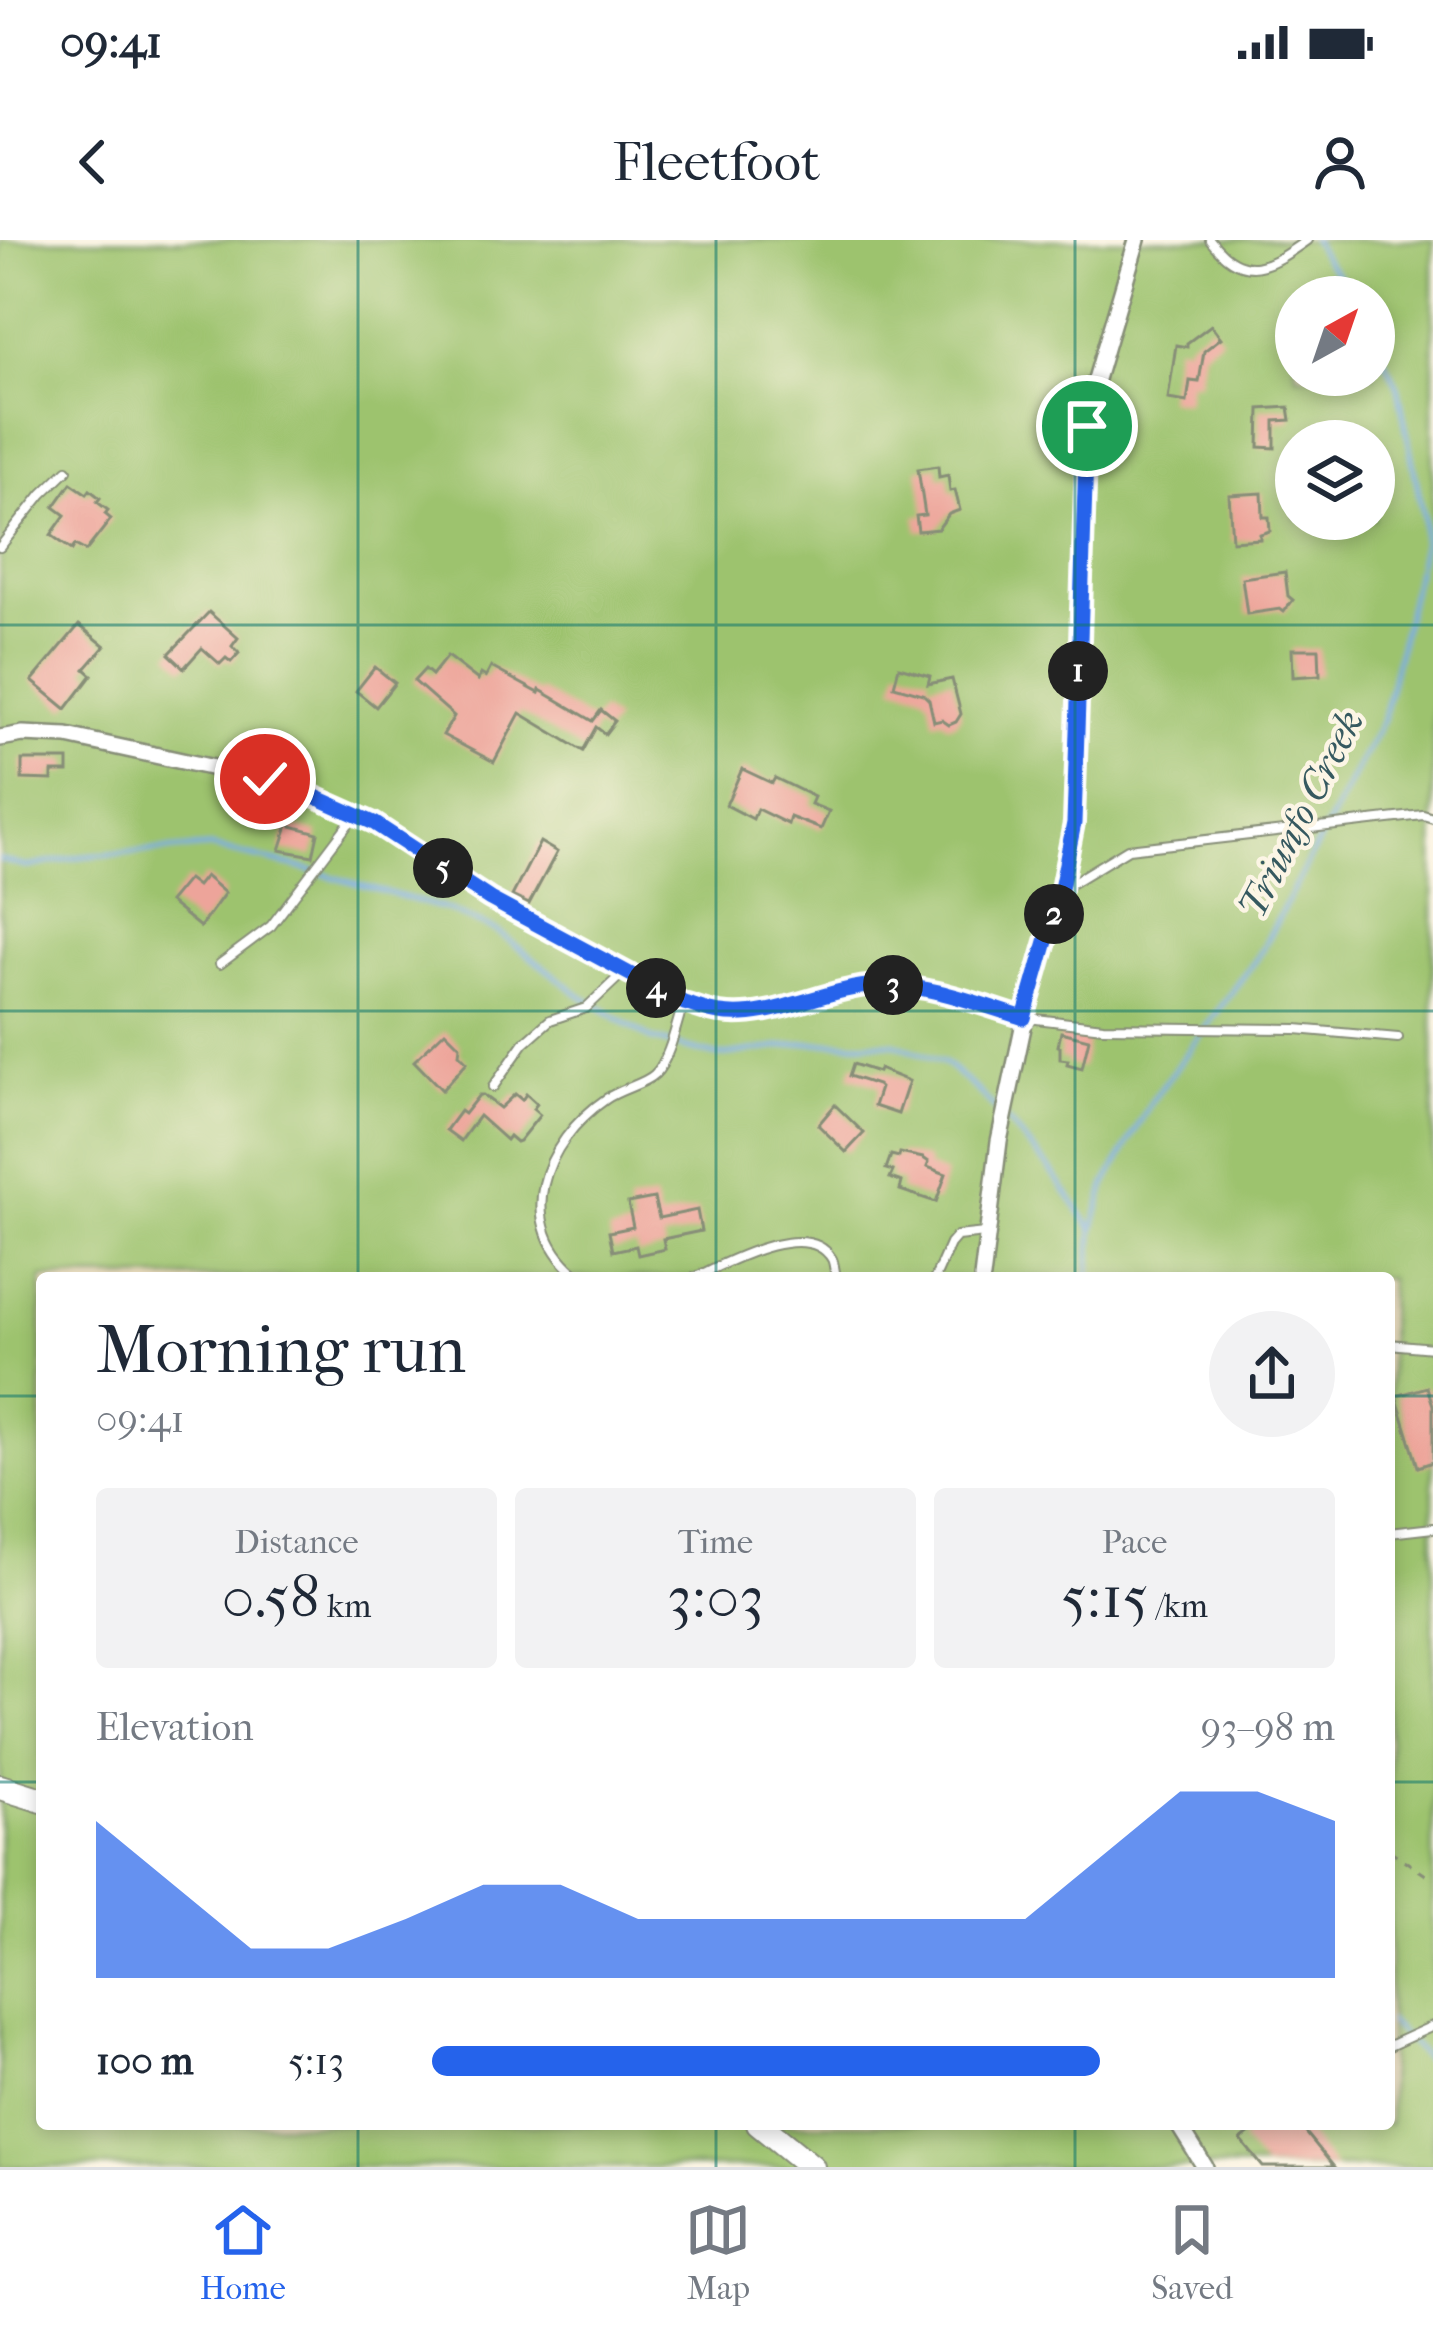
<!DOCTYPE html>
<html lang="en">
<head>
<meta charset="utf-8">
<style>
	body { margin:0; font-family:"IM FELL French Canon",serif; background:#f2f2f3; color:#1f2937; height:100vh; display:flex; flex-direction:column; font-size:45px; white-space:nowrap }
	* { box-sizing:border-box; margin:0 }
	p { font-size:39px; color:#747a83 }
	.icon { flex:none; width:66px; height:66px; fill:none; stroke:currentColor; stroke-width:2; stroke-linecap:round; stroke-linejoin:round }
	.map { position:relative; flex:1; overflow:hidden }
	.side { position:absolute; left:36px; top:1032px; width:1359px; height:858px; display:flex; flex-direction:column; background:#fff; border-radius:12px; box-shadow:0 6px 18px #0003 }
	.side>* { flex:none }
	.needle { width:78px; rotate:40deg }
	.tools { position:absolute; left:1275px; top:36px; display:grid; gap:24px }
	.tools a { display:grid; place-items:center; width:120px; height:120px; border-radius:50%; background:#fff; box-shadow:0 6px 18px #0003; font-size:60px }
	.pin { position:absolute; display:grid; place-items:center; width:102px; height:102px; color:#fff; margin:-51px; border:6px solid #fff; border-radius:50%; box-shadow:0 3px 12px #0007 }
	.km { position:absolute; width:60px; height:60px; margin:-30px; border-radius:50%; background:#222; color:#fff; font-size:33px; line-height:60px; text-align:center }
	.round { display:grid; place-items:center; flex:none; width:126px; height:126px; border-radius:63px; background:#f2f2f3 }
	.overview { display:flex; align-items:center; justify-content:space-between; height:204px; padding:0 60px }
	h1 { font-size:66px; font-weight:600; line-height:90px }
	.stats { display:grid; grid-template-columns:repeat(3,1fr); gap:18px; height:204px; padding:12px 60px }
	.stats div { display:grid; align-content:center; border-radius:12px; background:#f2f2f3; text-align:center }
	.stats b { font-size:60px; font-weight:600 }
	.stats small { font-size:33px; font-weight:400 }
	.stats p { font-size:33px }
	.chart { height:336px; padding:24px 60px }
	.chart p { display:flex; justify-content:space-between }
	.chart svg { width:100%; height:216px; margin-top:12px; fill:#2563eb; opacity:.7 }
	ul { padding:0 60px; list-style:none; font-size:39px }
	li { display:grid; grid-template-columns:192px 144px 1fr; align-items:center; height:90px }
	li i { height:30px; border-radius:15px; background:#2563eb }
	.status { display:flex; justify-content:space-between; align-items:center; height:84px; padding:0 60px; background:#fff; direction:ltr }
	.status svg { height:33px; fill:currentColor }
	header { display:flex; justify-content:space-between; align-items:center; height:156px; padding:0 60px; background:#fff; font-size:54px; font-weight:600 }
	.dock { display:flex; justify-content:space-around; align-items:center; height:168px; border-top:3px solid #e0e1e3; background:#fff; font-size:33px; color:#747a83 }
	.dock a { display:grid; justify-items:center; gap:6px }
	.dock .current { color:#2563eb }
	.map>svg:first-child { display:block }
	.green { fill:#9dc36e; stroke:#5e8051; stroke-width:3; fill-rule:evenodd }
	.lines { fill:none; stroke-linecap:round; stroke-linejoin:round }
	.stream { stroke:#79ace5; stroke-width:4.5 }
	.building { fill:#eda49a }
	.service-casing { stroke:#878e78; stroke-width:12 }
	.minor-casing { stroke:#878e78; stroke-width:20 }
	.primary-casing { stroke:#878e78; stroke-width:28 }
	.path { stroke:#878e78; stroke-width:3; stroke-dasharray:9 9; stroke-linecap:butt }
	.service { stroke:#fff; stroke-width:8 }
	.minor { stroke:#fff; stroke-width:15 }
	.primary { stroke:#fff; stroke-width:24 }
	.route-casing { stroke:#fff; stroke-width:24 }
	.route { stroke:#2563eb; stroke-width:15 }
	.grid { fill:none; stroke:#0f766e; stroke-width:3; stroke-opacity:0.55 }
	.labels { text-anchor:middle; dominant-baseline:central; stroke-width:9; stroke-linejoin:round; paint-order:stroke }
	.water-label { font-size:39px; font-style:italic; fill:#365960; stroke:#fcf5e5 }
</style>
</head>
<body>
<div class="status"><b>09:41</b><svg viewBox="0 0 49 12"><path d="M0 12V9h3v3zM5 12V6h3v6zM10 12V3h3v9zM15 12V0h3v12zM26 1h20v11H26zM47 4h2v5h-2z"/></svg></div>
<header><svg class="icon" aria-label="back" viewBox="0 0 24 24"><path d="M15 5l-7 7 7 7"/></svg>Fleetfoot<svg class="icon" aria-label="person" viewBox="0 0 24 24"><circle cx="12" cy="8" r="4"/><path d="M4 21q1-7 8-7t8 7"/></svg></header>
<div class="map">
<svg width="1433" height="1927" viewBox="0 0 1433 1927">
	<rect width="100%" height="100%" fill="#fcf5e5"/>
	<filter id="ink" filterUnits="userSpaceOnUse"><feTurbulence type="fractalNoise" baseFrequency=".00833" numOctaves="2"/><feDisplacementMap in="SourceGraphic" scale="24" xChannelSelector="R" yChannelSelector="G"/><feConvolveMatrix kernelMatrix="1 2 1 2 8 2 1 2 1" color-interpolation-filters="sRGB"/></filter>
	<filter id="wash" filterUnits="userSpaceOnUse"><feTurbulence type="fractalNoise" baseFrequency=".004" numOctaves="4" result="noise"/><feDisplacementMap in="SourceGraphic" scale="48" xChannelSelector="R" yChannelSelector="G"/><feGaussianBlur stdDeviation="2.7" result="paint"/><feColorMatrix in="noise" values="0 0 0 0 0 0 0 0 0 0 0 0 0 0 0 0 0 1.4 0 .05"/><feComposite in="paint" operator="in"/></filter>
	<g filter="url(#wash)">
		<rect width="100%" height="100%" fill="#efdfbd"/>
		<path class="green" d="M0,0H1433V1927H0ZM1296,57H1374V135H1296ZM1296,201H1374V279H1296ZM42,1038H1389V1884H42Z"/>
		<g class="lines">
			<g class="stream">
				<polyline points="1313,0 1324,19 1356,57"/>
				<polyline points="0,620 27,627 84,616 210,607 294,626 445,669 497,691 580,755 651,799 719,816 807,803 894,803 944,823 977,850 999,873"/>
				<polyline points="1007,881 1050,929 1093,990"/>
				<polyline points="1089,1038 1093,990 1106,944 1151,862 1259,715 1383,479 1423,303 1424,280 1398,147 1374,96"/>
				<polyline points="1389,1782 1433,1825"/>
			</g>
		</g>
		<g id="blocks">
			<g class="building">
				<polygon points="1211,85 1221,98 1204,111 1199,142 1190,141 1187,162 1168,159 1176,105 1187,107 1187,103"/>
				<polygon points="1289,167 1291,180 1275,181 1275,208 1259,207 1260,169"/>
				<polygon points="938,226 939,237 948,235 950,251 955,250 960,270 949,274 938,289 918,291 916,276 925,275 918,229"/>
				<polygon points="71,243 87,254 90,250 100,258 97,262 108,270 105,274 111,279 86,311 75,305 72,310 51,295 65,275 54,267"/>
				<polygon points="1262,253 1263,277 1269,277 1270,291 1260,294 1260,299 1232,301 1229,255"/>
				<polygon points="1285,332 1288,356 1293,360 1284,372 1280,369 1247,374 1242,338"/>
				<polygon points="209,372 238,398 232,406 239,413 231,422 226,418 220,424 202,408 184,428 169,414"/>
				<polygon points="79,385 105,406 85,429 92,435 66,469 32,441"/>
				<polygon points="1292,409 1319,409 1320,435 1293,437"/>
				<polygon points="447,416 478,440 481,434 486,437 491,427 539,453 540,450 593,481 601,470 615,481 605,494 596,487 583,511 520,473 494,522 443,495 454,476 414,441 425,429 432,435"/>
				<polygon points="375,427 395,443 376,467 356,451"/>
				<polygon points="899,427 930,436 928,444 952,439 961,474 956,482 949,485 942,480 934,482 929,460 923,454 894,446"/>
				<polygon points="22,520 68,520 68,532 52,532 52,540 22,539"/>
				<polygon points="742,529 772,543 775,538 814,557 811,564 829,571 821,589 790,577 788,584 757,569 753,579 726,565"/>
				<polygon points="288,585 318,593 313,616 280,610"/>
				<polygon points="540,602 557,612 529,664 512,656"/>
				<polygon points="205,636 225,653 200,687 169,662 188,639 197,646"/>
				<polygon points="445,791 460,806 459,814 467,822 442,850 414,821"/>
				<polygon points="1061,792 1089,799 1082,828 1067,824 1068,820 1060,819 1060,807 1058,806"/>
				<polygon points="853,824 878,832 879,829 909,841 898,874 874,866 880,848 877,845 849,836"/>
				<polygon points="515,854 522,860 526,854 537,864 533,869 540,875 519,901 516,902 509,896 506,900 479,876 461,901 446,890 460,871 464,874 479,855 483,855 500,868"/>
				<polygon points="835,865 864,893 846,912 818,885"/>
				<polygon points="900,913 923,918 929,922 927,927 946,934 936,962 900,950 902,942 890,938 893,931 886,929 891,915 899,917"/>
				<polygon points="654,958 659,978 697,970 701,991 663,999 665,1009 638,1015 636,1006 613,1011 609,992 633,987 628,963"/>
				<polygon points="1427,1147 1433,1165 1433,1222 1418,1227 1396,1156"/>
				<polygon points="1261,1884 1299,1884 1334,1927 1263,1927 1241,1900"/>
			</g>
		</g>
	</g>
	<g filter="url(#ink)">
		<use href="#blocks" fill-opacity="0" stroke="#878e78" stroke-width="3"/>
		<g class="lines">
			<defs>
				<g id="service">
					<path d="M1210,0C1244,44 1269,27 1307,0"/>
					<polyline points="0,307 42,254 67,230"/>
					<polyline points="1062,649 1128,609 1423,575 1433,578"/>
					<polyline points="220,724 271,686 355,575"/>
					<polyline points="1028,778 1103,787 1296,789 1398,798"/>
					<polyline points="493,847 524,803 550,780 586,768 624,732"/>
					<path d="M581,1038C511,986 543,902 606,859C620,849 645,844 655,834C669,821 677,782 683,764"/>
					<path d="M694,1038C723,1024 808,977 832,1019C834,1022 835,1034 836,1038"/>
					<polyline points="935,1038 950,1004 957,996 985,993"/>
					<polyline points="1389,1104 1433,1108"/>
					<polyline points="1389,1293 1433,1288"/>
					<polyline points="1389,1806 1433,1786"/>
				</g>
				<g id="minor">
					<path d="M0,498L23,494L67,496L265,539L309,554L374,583L491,659L684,763C696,766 708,772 720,773C770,781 826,748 878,745C927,743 978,765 1025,778"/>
					<polyline points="982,1038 999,901 1025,778 1061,649 1074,583 1084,225 1089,163 1137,0"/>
					<polyline points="1178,1884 1205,1927"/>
				</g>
				<g id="primary">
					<polyline points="0,1547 42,1560"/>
					<polyline points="759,1884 812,1927"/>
				</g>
			</defs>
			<use href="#service" class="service-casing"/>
			<use href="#minor" class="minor-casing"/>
			<use href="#primary" class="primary-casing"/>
			<polyline class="path" points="1389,1610 1433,1640"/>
			<use href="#service" class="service"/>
			<use href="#minor" class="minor"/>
			<use href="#primary" class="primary"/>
		</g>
	</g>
	<g class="lines" filter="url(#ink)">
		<defs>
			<path id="route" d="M265,539L309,554L374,583L490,659L684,763C695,766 708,772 720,773C770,781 826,748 877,745C927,743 978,764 1024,778L1061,649L1074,583L1087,186"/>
		</defs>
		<use href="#route" class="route-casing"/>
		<use href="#route" class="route"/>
	</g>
	<path class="grid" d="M358,0V1038M716,0V1038M1075,0V1038M0,385H1433M0,771H1433M0,1156H42M1389,1156H1433M0,1542H42M1389,1542H1433M358,1884V1927M716,1884V1927M1075,1884V1927"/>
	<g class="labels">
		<g class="water-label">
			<text transform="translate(1301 574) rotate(-63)">Triunfo Creek</text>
		</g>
	</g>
</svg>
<div class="tools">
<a><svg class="needle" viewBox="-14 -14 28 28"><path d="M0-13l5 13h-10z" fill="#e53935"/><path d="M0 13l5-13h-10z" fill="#747a83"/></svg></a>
<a><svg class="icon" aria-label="layers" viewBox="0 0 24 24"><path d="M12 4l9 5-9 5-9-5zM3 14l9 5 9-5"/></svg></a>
</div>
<div class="pin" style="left:1087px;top:186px;background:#1e9e55"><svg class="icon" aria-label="arrive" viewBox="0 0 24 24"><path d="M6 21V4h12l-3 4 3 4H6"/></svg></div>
<div class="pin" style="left:265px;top:539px;background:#d93025"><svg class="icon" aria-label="check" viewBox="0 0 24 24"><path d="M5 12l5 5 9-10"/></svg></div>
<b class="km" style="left:1078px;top:431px">1</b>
<b class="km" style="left:1054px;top:674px">2</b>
<b class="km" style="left:893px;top:745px">3</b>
<b class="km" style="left:656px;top:748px">4</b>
<b class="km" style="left:443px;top:628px">5</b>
<section class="side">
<div class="overview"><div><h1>Morning run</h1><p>09:41</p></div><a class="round"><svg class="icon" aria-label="share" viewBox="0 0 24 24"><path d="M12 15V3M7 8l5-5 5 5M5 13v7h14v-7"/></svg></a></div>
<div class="stats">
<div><p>Distance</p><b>0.58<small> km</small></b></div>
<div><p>Time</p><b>3:03</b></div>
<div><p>Pace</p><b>5:15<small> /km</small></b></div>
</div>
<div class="chart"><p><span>Elevation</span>93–98 m</p>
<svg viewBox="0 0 160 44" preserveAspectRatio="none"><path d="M0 44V12L10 25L20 38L30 38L40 32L50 25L60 25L70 32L80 32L90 32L100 32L110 32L120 32L130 19L140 6L150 6L160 12V44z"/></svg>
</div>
<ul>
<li><b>100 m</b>5:13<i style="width:74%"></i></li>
</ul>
</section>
</div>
<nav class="dock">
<a class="current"><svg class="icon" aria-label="home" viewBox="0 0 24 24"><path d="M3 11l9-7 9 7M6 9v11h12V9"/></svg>Home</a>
<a><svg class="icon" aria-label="map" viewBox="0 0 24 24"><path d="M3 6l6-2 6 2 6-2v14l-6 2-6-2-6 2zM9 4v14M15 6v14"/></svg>Map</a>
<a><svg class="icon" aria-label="saved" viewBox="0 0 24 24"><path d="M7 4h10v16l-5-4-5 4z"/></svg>Saved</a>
</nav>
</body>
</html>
